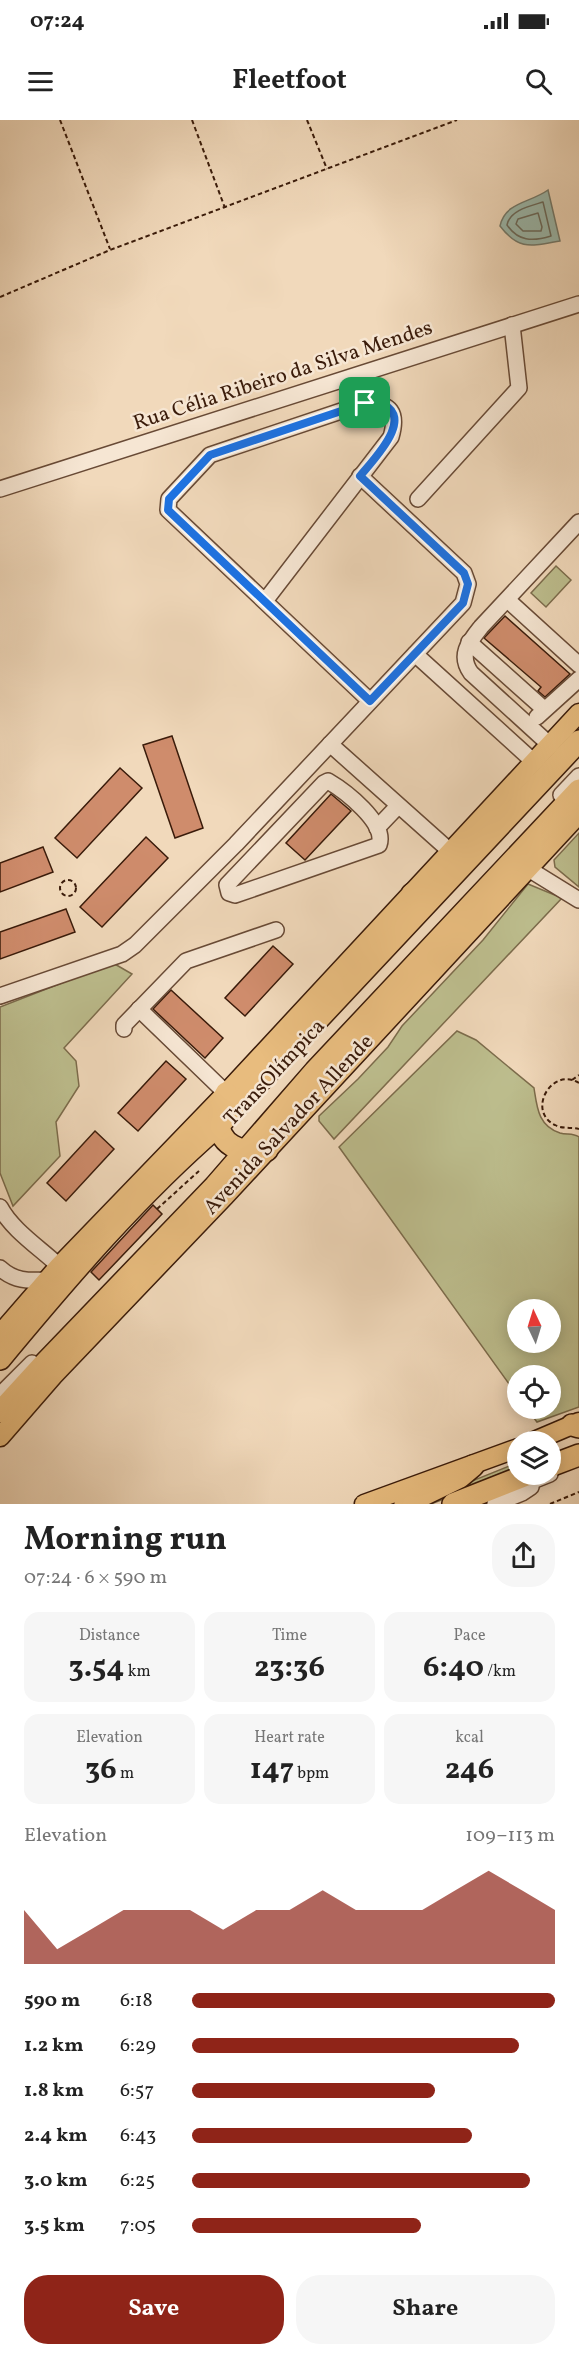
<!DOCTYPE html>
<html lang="en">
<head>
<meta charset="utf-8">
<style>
	body { margin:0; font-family:Vollkorn,serif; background:#f6f6f6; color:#222; height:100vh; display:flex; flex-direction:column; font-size:22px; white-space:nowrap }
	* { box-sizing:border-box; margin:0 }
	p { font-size:20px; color:#767676 }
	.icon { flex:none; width:33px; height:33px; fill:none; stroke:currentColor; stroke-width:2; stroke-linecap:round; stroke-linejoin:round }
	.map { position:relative; height:1384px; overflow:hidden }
	.drawer { display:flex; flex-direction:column; background:#fff; flex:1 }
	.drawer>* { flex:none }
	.needle { width:39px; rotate:356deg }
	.tools { position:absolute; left:507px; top:1179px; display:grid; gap:12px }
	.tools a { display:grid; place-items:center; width:54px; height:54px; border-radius:50%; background:#fff; box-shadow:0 3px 15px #0003; font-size:30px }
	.pin { position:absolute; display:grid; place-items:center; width:51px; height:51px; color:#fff; margin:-26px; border-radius:12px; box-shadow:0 3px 9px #0006 }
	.round { display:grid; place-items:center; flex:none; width:63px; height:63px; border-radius:24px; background:#f6f6f6 }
	.overview { display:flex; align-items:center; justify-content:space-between; height:102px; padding:0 24px }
	h1 { font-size:33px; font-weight:700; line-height:45px }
	.stats { display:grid; grid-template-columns:repeat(3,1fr); gap:9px; height:102px; padding:6px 24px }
	.stats div { display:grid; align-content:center; border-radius:15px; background:#f6f6f6; text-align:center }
	.stats b { font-size:30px; font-weight:700 }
	.stats small { font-size:16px; font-weight:400 }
	.stats p { font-size:16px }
	.chart { height:168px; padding:12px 24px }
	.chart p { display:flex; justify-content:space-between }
	.chart svg { width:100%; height:108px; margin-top:6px; fill:#8f2418; opacity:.7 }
	.button { display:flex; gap:12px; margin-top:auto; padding:12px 24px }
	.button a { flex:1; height:69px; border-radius:24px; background:#8f2418; color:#fff; font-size:24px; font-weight:700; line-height:69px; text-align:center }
	.button a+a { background:#f6f6f6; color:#222 }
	ul { padding:0 24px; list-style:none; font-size:20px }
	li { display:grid; grid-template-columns:96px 72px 1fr; align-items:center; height:45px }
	li i { height:15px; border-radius:8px; background:#8f2418 }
	.status { display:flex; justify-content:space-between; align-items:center; height:42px; padding:0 30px; background:#fff; direction:ltr }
	.status svg { height:16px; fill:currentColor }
	header { display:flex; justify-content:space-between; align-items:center; height:78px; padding:0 24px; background:#fff; font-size:27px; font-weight:700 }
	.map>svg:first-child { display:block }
	.green { fill:#bdbe8e; stroke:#7c6c4c; stroke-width:1.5; fill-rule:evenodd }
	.water { fill:#9bbaae; stroke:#747a6c; stroke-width:1.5 }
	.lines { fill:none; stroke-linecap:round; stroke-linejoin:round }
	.shore { stroke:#6a6a5c; stroke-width:1.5 }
	.building { fill:#cf8c6c; stroke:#3a1b0a; stroke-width:1.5 }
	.minor-casing { stroke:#684a36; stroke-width:18 }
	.major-casing { stroke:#3a1b0a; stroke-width:21 }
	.highway-casing { stroke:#3a1b0a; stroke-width:24 }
	.path { stroke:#3a1b0a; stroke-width:2; stroke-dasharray:4.5 3; stroke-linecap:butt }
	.minor { stroke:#f6e6d3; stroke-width:15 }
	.major { stroke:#e8bc7e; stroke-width:18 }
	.highway { stroke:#e8bc7e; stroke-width:21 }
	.route-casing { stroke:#fff; stroke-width:12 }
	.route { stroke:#1a73e8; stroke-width:8 }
	.labels { text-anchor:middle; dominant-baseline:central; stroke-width:5; stroke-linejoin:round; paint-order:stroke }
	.street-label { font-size:21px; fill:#3a1b0a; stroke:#f6e6d3 }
</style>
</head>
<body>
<div class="status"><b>07:24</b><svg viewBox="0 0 49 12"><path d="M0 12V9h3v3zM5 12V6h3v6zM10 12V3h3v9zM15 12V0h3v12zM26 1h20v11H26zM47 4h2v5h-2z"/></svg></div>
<header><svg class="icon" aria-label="menu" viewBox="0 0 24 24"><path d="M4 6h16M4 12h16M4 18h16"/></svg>Fleetfoot<svg class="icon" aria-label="search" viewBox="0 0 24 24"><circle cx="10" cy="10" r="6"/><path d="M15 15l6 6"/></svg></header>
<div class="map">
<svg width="579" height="1384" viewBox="0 0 579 1384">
	<rect width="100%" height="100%" fill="#f1d9bb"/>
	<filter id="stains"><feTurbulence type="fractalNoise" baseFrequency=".00333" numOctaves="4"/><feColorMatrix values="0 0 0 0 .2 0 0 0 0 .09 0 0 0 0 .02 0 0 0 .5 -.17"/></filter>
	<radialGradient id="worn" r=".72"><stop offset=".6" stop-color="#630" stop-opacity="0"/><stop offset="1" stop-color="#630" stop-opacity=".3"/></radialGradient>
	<g class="green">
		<polygon points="556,446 571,460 546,487 531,473"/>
		<polygon points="579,713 579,767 555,747 554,740"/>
		<polygon points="528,764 562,778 334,1019 319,1001 319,996 358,959 388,927 402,906 483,820"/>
		<polygon points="113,843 132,854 64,928 76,941 79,966 56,1002 60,1036 13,1086 0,1053 0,887"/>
		<path d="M457,911L476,920L534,968C537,987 538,1006 560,1013C567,1015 573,1013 579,1017V1287L537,1302L527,1289L550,1288V1256H518L517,1275L339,1027ZM518,1190H550V1222H518Z"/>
		<polygon points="517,1343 517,1351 431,1384 415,1384"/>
	</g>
	<path class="water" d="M548,70L560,121C531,126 519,131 500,106C505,82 530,83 548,70Z"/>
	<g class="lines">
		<g class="shore">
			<path d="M543,82L551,116C532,122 518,121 507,105C510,90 530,86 543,82Z"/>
			<polygon points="538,93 542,107 541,111 523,111 516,104 518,99"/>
		</g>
	</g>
	<g class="building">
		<polygon points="505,496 570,554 545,577 538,571 541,567 484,518"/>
		<polygon points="172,616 203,708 175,718 143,625"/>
		<polygon points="120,648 142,668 77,738 55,718"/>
		<polygon points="331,674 351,691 305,740 286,723"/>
		<polygon points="146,717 168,738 102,807 80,787"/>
		<polygon points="43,727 53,752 0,772 0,743"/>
		<polygon points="66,789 75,812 0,839 0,812"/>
		<polygon points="273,826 293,844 245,896 225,878"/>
		<polygon points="171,870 223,918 205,938 153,889"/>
		<polygon points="166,941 186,959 138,1011 118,993"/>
		<polygon points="95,1011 114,1029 66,1081 47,1063"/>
		<polygon points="153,1085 162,1094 99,1160 91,1152"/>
	</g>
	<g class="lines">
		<defs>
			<g id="minor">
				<polyline points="0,369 579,184"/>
				<polyline points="418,379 519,268 512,205"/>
				<path d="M265,481L391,317C398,293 391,282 365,283L210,335L169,379L168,390L370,581"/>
				<polyline points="512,484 579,545"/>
				<polyline points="469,522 544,589"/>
				<polyline points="415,534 534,642"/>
				<polyline points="537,597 579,559"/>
				<polyline points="330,624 451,732"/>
				<path d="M550,625L471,553C458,535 469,522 481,507L579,402"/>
				<path d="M328,661C345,671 387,703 379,725L235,775L229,773L227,765L324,663Z"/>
				<polyline points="561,675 579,656"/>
				<polyline points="377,708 398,686"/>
				<polyline points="527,748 579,780"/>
				<polyline points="0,876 122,834 135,825 236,724 463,483 468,464 464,453 360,356"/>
				<polyline points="139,889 226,973"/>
				<polyline points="124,909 124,905 186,841 276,810"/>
				<path d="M0,1087C12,1110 40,1128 59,1146"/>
				<path d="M0,1148C14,1161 28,1161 46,1160"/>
				<polyline points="0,1275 32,1243"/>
				<polyline points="520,1366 550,1354"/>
				<polyline points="495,1384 522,1373 531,1367"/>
			</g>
			<g id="major">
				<polyline points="0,1214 59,1146 226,973 579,593"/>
				<polyline points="0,1317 53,1256 225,1076 579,694"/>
				<polyline points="532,1322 579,1302"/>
				<polyline points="364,1384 518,1328"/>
			</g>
			<g id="highway">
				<polyline points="412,774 429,763 444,749"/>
				<polyline points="403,870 417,858 430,852"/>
				<path d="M226,973C224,980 220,988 219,995C215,1025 242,1035 267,1030"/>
				<path d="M0,1239C68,1157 138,1075 219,1005L579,621"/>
				<polyline points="0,1292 42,1246 215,1066 315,951 579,670"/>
				<polyline points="572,1305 579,1307"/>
				<polyline points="550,1346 579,1335"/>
				<polyline points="405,1384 460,1357 473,1346"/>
				<polyline points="453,1384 529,1354"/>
			</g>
		</defs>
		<use href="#minor" class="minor-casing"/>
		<use href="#major" class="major-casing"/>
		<use href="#highway" class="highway-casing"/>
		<g class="path">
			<polyline points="60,0 110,129"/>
			<polyline points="192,0 225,88"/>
			<polyline points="307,0 327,49"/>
			<polyline points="0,177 110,130 457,0"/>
			<circle cx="68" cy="768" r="8"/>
			<polyline points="572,960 579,955"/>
			<path d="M579,963C552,946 526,991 555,1005C562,1009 572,1007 579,1009"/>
			<polyline points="157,1089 199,1051"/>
			<polyline points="550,1384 579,1372"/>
		</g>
		<use href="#minor" class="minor"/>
		<use href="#major" class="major"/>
		<use href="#highway" class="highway"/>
	</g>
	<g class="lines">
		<defs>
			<path id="route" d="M377,282C419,294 374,339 360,356L464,453L468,464L463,483L370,581L168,390L169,379L210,335L365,283Z"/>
		</defs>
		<use href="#route" class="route-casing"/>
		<use href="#route" class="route"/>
	</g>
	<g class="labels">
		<g class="street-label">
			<text transform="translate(283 256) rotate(-18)">Rua Célia Ribeiro da Silva Mendes</text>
			<text transform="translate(275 953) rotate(-47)">TransOlímpica</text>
			<text transform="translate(289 1005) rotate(-47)">Avenida Salvador Allende</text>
		</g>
	</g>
	<rect width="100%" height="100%" filter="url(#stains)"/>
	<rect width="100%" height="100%" fill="url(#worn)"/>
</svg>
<div class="tools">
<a><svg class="needle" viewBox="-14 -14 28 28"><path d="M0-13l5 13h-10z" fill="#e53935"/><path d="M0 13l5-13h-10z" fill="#767676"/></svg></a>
<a><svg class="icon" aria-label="locate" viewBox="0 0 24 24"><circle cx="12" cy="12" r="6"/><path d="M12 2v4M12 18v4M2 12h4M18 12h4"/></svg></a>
<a><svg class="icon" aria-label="layers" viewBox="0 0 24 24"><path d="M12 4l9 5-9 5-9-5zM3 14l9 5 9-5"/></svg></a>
</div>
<div class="pin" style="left:365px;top:283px;background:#1e9e55"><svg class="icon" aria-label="arrive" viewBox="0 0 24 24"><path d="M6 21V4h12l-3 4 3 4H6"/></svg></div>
</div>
<section class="drawer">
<div class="overview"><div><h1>Morning run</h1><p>07:24 · 6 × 590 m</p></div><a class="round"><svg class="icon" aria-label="share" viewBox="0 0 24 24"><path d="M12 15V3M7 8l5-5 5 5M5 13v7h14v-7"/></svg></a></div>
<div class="stats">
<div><p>Distance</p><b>3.54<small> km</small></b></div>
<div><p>Time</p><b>23:36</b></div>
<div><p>Pace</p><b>6:40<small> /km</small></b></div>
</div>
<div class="stats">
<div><p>Elevation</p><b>36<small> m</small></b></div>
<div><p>Heart rate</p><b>147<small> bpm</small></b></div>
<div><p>kcal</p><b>246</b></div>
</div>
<div class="chart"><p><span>Elevation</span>109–113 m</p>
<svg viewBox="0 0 160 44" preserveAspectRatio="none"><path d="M0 44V22L10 38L20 30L30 22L40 22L50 22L60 30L70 22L80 22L90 14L100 22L110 22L120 22L130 14L140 6L150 14L160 22V44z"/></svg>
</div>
<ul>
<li><b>590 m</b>6:18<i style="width:100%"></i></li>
<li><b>1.2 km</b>6:29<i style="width:90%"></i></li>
<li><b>1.8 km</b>6:57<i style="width:67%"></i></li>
<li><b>2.4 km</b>6:43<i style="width:77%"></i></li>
<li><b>3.0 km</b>6:25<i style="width:93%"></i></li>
<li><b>3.5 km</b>7:05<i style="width:63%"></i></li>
</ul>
<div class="button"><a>Save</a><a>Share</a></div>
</section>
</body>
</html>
